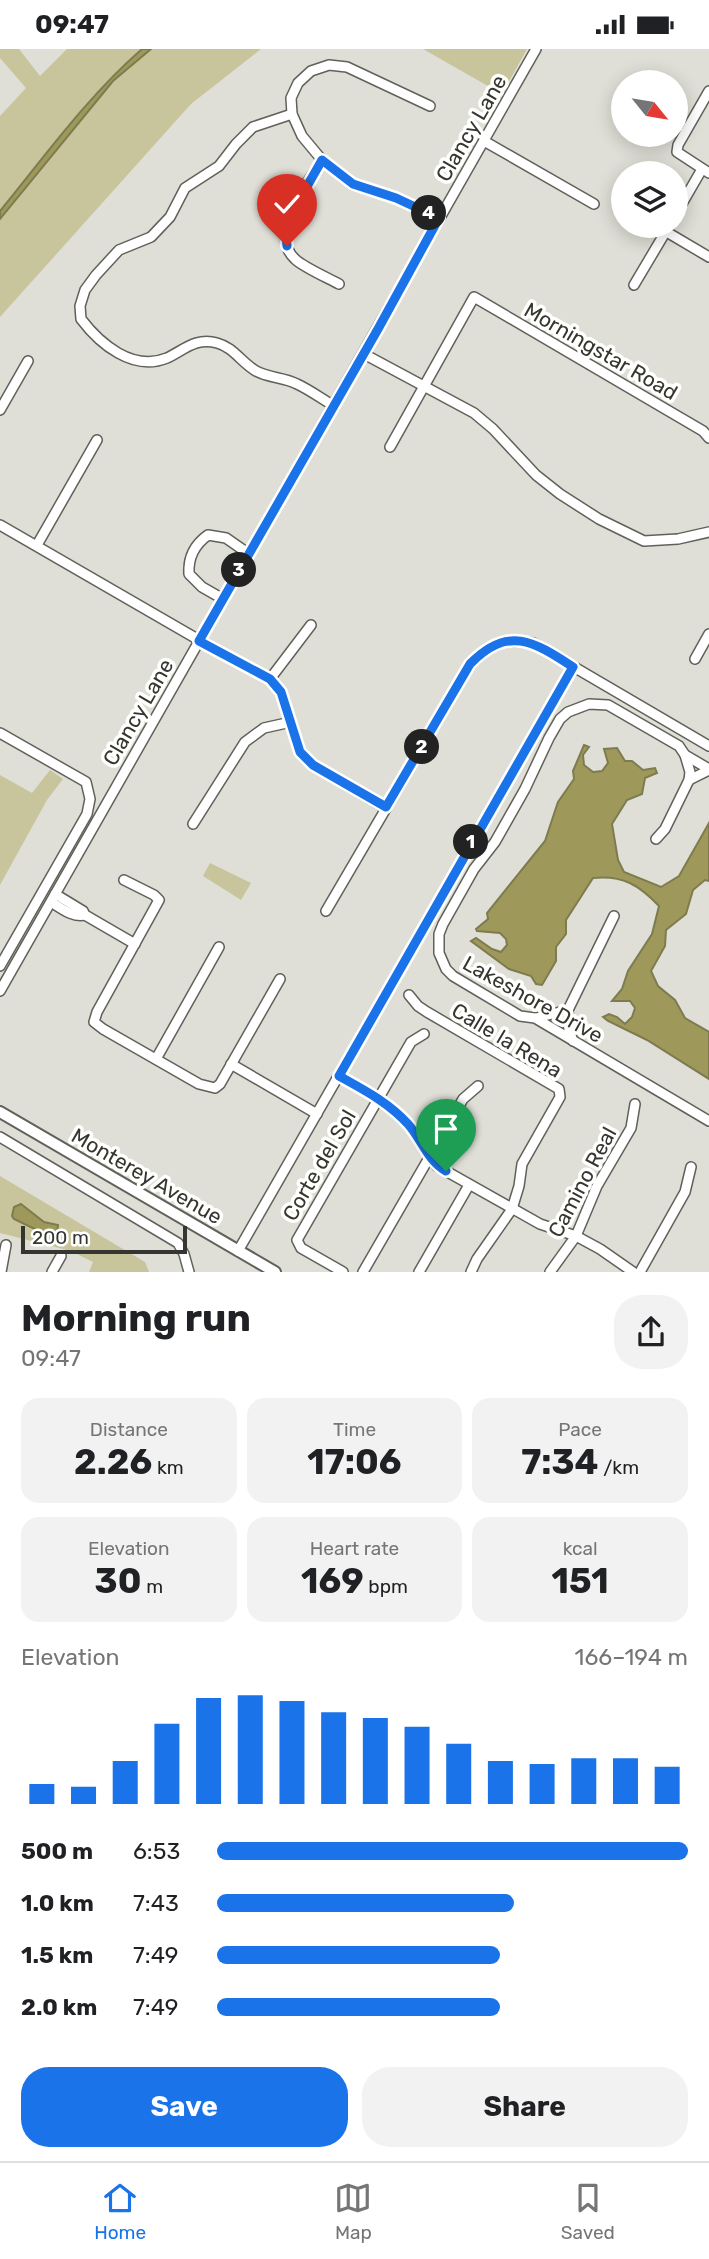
<!DOCTYPE html>
<html lang="en">
<head>
<meta charset="utf-8">
<style>
	body { margin:0; font-family:Rubik,sans-serif; background:#f2f2f2; color:#202124; height:100vh; display:flex; flex-direction:column; font-size:26px; white-space:nowrap }
	* { box-sizing:border-box; margin:0 }
	p { font-size:23px; color:#757577 }
	.icon { flex:none; width:38px; height:38px; fill:none; stroke:currentColor; stroke-width:2; stroke-linecap:round; stroke-linejoin:round }
	.map { position:relative; height:1223px; overflow:hidden }
	.side { display:flex; flex-direction:column; background:#fff; flex:1 }
	.side>* { flex:none }
	.needle { width:46px; rotate:120deg }
	.buttons { position:absolute; left:611px; top:21px; display:grid; gap:14px }
	.buttons a { display:grid; place-items:center; width:77px; height:77px; border-radius:50%; background:#fff; box-shadow:0 4px 18px #0003; font-size:35px }
	.scale { position:absolute; left:21px; bottom:18px; width:166px; box-sizing:border-box; padding-left:7px; border:4px solid #353532; border-top:0; font-size:19px; line-height:24px; white-space:nowrap; color:#353532; -webkit-text-stroke:5px #fffffe; paint-order:stroke }
	.pin { position:absolute; display:grid; place-items:center; width:60px; height:60px; color:#fff; margin:-72px -30px; border-radius:50% 50% 50% 0; rotate:-45deg; box-shadow:0 0 7px #0007 }
	.pin .icon { rotate:45deg }
	.km { position:absolute; width:35px; height:35px; margin:-18px; border-radius:50%; background:#222; color:#fff; font-size:19px; line-height:35px; text-align:center }
	.round { display:grid; place-items:center; flex:none; width:74px; height:74px; border-radius:28px; background:#f2f2f2 }
	.headline { display:flex; align-items:center; justify-content:space-between; height:119px; padding:0 21px }
	h1 { font-size:38px; font-weight:700; line-height:52px }
	.stats { display:grid; grid-template-columns:repeat(3,1fr); gap:10px; height:119px; padding:7px 21px }
	.stats div { display:grid; align-content:center; border-radius:18px; background:#f2f2f2; text-align:center }
	.stats b { font-size:35px; font-weight:700 }
	.stats small { font-size:19px; font-weight:400 }
	.stats p { font-size:19px }
	.chart { height:196px; padding:14px 21px }
	.chart p { display:flex; justify-content:space-between }
	.chart svg { width:100%; height:126px; margin-top:7px; stroke:#1a73e8; stroke-width:6 }
	.button { display:flex; gap:14px; margin-top:auto; padding:14px 21px }
	.button a { flex:1; height:80px; border-radius:28px; background:#1a73e8; color:#fff; font-size:28px; font-weight:700; line-height:80px; text-align:center }
	.button a+a { background:#f2f2f2; color:#202124 }
	ul { padding:0 21px; list-style:none; font-size:23px }
	li { display:grid; grid-template-columns:112px 84px 1fr; align-items:center; height:52px }
	li i { height:18px; border-radius:9px; background:#1a73e8 }
	.status { display:flex; justify-content:space-between; align-items:center; height:49px; padding:0 35px; background:#fff; direction:ltr }
	.status svg { height:19px; fill:currentColor }
	.dock { display:flex; justify-content:space-around; align-items:center; height:98px; border-top:2px solid #e0e0e0; background:#fff; font-size:19px; color:#757577 }
	.dock a { display:grid; justify-items:center; gap:4px }
	.dock .on { color:#1a73e8 }
	.map>svg:first-child { display:block }
	.green { fill:#c8c59c }
	.water { fill:#9e995b; stroke:#7e7b4f; stroke-width:2 }
	.lines { fill:none; stroke-linecap:round; stroke-linejoin:round }
	.minor-casing { stroke:#61605a; stroke-width:12 }
	.major-casing { stroke:#61605a; stroke-width:14 }
	.minor { stroke:#fff; stroke-width:9 }
	.major { stroke:#fff; stroke-width:10 }
	.route-casing { stroke:#fff; stroke-width:14 }
	.route { stroke:#1a73e8; stroke-width:9 }
	.labels { text-anchor:middle; dominant-baseline:central; stroke-width:7; stroke-linejoin:round; paint-order:stroke }
	.street-label { font-size:21px; fill:#353532; stroke:#fffffe }
</style>
</head>
<body>
<div class="status"><b>09:47</b><svg viewBox="0 0 49 12"><path d="M0 12V9h3v3zM5 12V6h3v6zM10 12V3h3v9zM15 12V0h3v12zM26 1h20v11H26zM47 4h2v5h-2z"/></svg></div>
<div class="map">
<svg width="709" height="1223" viewBox="0 0 709 1223">
	<rect width="100%" height="100%" fill="#dfdfd7"/>
	<g class="green">
		<polygon points="0,0 19,0 40,27 67,0 261,0 191,55 0,268 0,67 26,39 0,9"/>
		<polygon points="423,0 527,0 502,45"/>
		<polygon points="50,721 63,730 47,751 0,836 0,726 32,744"/>
		<polygon points="210,814 251,834 241,851 203,827"/>
		<polygon points="0,1127 145,1213 149,1223 89,1223 93,1213 71,1202 0,1184"/>
	</g>
	<g class="water">
		<path d="M142,0H151L113,32L0,170V162C45,107 88,47 142,0Z"/>
		<path d="M584,696L589,698L583,706L584,716L593,723L602,722L608,714L604,700L617,699L625,712H632L643,721L655,719L657,724L645,729L642,745L627,751L612,775L618,811L624,823L661,838L679,827L709,774V832L705,831L693,841L686,865L666,881L665,897L651,922L658,937L675,951L685,969L709,983V1030L647,991L608,972L603,968L609,965L617,968L625,975L632,968L635,959L630,952H612L622,940L628,922L652,885L659,857C639,836 623,826 593,829L566,871V885L556,898V912L542,936L536,935L531,927L509,920L471,892L476,889L492,900L501,903L507,896L506,890L500,884L477,882L476,880L488,870L487,864L545,792L558,753L574,730L573,722Z"/>
		<polygon points="21,1155 44,1173 58,1176 57,1184 47,1186 14,1170 12,1167 14,1158"/>
	</g>
	<g class="lines">
		<defs>
			<g id="minor">
				<polyline points="709,42 678,96 677,103 709,124"/>
				<polyline points="430,57 347,18 329,16 311,22 298,34 291,49 292,65 302,87 322,111 353,136 396,149 439,169"/>
				<path d="M292,65L253,78L236,95L219,117L185,139L170,168L151,188L119,201L96,226L85,241L80,257L81,270C100,295 133,323 167,309C184,301 196,288 217,294C233,298 242,314 256,322C268,329 284,328 297,335C310,341 322,350 334,357"/>
				<polyline points="484,92 594,155"/>
				<path d="M322,111C307,135 267,184 295,210C303,218 328,229 339,235"/>
				<polyline points="676,165 702,120"/>
				<polyline points="665,182 709,208"/>
				<polyline points="634,236 669,177"/>
				<polyline points="364,305 474,364 493,380 536,426 560,445 599,470 644,492 678,490 709,483"/>
				<polyline points="0,361 28,312"/>
				<polyline points="390,398 474,248 703,382 709,389"/>
				<polyline points="0,476 199,591 270,630 281,643 300,703 313,716 386,759"/>
				<polyline points="37,496 97,391"/>
				<path d="M223,550L202,538L189,525C188,509 194,496 208,486L226,489L249,505"/>
				<polyline points="695,610 709,585"/>
				<polyline points="270,630 311,576"/>
				<polyline points="0,684 86,733 90,750 87,765 0,917"/>
				<polyline points="709,720 685,706 679,697 608,656 589,655 568,663 560,670 549,689 525,740 495,793 474,820 443,875 439,885 439,904 446,920 453,927 520,967 535,969 709,1072"/>
				<polyline points="689,731 709,721"/>
				<polyline points="193,775 245,693 264,679 291,673"/>
				<polyline points="656,790 665,780 689,731 690,723 685,706"/>
				<polyline points="124,831 154,846 159,851 97,963 94,973 103,980 199,1035 215,1039 220,1035 280,930"/>
				<polyline points="55,845 83,862 85,866 135,895"/>
				<path d="M51,853C61,859 73,869 85,866"/>
				<path d="M326,862L470,616C490,595 504,589 533,594L709,697"/>
				<polyline points="0,942 536,0"/>
				<polyline points="409,946 418,957 427,963 559,1040 560,1048 522,1115 519,1137 512,1160 477,1210 471,1223"/>
				<polyline points="536,969 568,961"/>
				<polyline points="573,992 569,981 568,961 614,867"/>
				<polyline points="156,1010 219,898"/>
				<polyline points="231,1015 317,1065"/>
				<polyline points="339,1027 381,1051 395,1062 417,1085 424,1100 437,1117 540,1175 576,1187 600,1200 633,1223"/>
				<polyline points="0,1088 178,1194 184,1205 189,1223"/>
				<polyline points="238,1202 573,618"/>
				<polyline points="1,1223 6,1196"/>
				<polyline points="52,1223 61,1207"/>
				<polyline points="343,1223 301,1199 297,1191 411,993 424,985"/>
				<polyline points="363,1223 463,1050 478,1037"/>
				<polyline points="419,1223 469,1136"/>
				<polyline points="550,1223 576,1187 597,1137 631,1079 635,1055"/>
				<polyline points="640,1223 685,1143 691,1118"/>
			</g>
			<polyline id="major" points="0,1063 275,1223"/>
		</defs>
		<use href="#minor" class="minor-casing"/>
		<use href="#major" class="major-casing"/>
		<use href="#minor" class="minor"/>
		<use href="#major" class="major"/>
	</g>
	<g class="lines">
		<defs>
			<path id="route" d="M287,197L285,176L322,111L353,135L396,149L439,169L378,280L199,592L270,630L281,643L300,703L313,716L386,758L470,615C508,576 533,592 573,618L339,1027C364,1041 388,1053 408,1075C422,1091 427,1111 446,1122"/>
		</defs>
		<use href="#route" class="route-casing"/>
		<use href="#route" class="route"/>
	</g>
	<g class="labels">
		<g class="street-label">
			<text transform="translate(471 79) rotate(-60)">Clancy Lane</text>
			<text transform="translate(601 302) rotate(30)">Morningstar Road</text>
			<text transform="translate(138 663) rotate(-60)">Clancy Lane</text>
			<text transform="translate(533 950) rotate(29)">Lakeshore Drive</text>
			<text transform="translate(507 991) rotate(31)">Calle la Rena</text>
			<text transform="translate(319 1116) rotate(-60)">Corte del Sol</text>
			<text transform="translate(147 1127) rotate(30)">Monterey Avenue</text>
			<text transform="translate(582 1133) rotate(-62)">Camino Real</text>
		</g>
	</g>
</svg>
<div class="buttons">
<a><svg class="needle" viewBox="-14 -14 28 28"><path d="M0-13l5 13h-10z" fill="#e53935"/><path d="M0 13l5-13h-10z" fill="#757577"/></svg></a>
<a><svg class="icon" aria-label="layers" viewBox="0 0 24 24"><path d="M12 4l9 5-9 5-9-5zM3 14l9 5 9-5"/></svg></a>
</div>
<div class="scale">200 m</div>
<div class="pin" style="left:446px;top:1122px;background:#1e9e55"><svg class="icon" aria-label="arrive" viewBox="0 0 24 24"><path d="M6 21V4h12l-3 4 3 4H6"/></svg></div>
<div class="pin" style="left:287px;top:197px;background:#d93025"><svg class="icon" aria-label="check" viewBox="0 0 24 24"><path d="M5 12l5 5 9-10"/></svg></div>
<b class="km" style="left:471px;top:793px">1</b>
<b class="km" style="left:422px;top:698px">2</b>
<b class="km" style="left:239px;top:521px">3</b>
<b class="km" style="left:429px;top:164px">4</b>
</div>
<section class="side">
<div class="headline"><div><h1>Morning run</h1><p>09:47</p></div><a class="round"><svg class="icon" aria-label="share" viewBox="0 0 24 24"><path d="M12 15V3M7 8l5-5 5 5M5 13v7h14v-7"/></svg></a></div>
<div class="stats">
<div><p>Distance</p><b>2.26<small> km</small></b></div>
<div><p>Time</p><b>17:06</b></div>
<div><p>Pace</p><b>7:34<small> /km</small></b></div>
</div>
<div class="stats">
<div><p>Elevation</p><b>30<small> m</small></b></div>
<div><p>Heart rate</p><b>169<small> bpm</small></b></div>
<div><p>kcal</p><b>151</b></div>
</div>
<div class="chart"><p><span>Elevation</span>166–194 m</p>
<svg viewBox="0 0 160 44" preserveAspectRatio="none"><path d="M5 44V37M15 44V38M25 44V29M35 44V16M45 44V7M55 44V6M65 44V8M75 44V12M85 44V14M95 44V17M105 44V23M115 44V29M125 44V30M135 44V28M145 44V28M155 44V31"/></svg>
</div>
<ul>
<li><b>500 m</b>6:53<i style="width:100%"></i></li>
<li><b>1.0 km</b>7:43<i style="width:63%"></i></li>
<li><b>1.5 km</b>7:49<i style="width:60%"></i></li>
<li><b>2.0 km</b>7:49<i style="width:60%"></i></li>
</ul>
<div class="button"><a>Save</a><a>Share</a></div>
</section>
<nav class="dock">
<a class="on"><svg class="icon" aria-label="home" viewBox="0 0 24 24"><path d="M3 11l9-7 9 7M6 9v11h12V9"/></svg>Home</a>
<a><svg class="icon" aria-label="map" viewBox="0 0 24 24"><path d="M3 6l6-2 6 2 6-2v14l-6 2-6-2-6 2zM9 4v14M15 6v14"/></svg>Map</a>
<a><svg class="icon" aria-label="saved" viewBox="0 0 24 24"><path d="M7 4h10v16l-5-4-5 4z"/></svg>Saved</a>
</nav>
</body>
</html>
